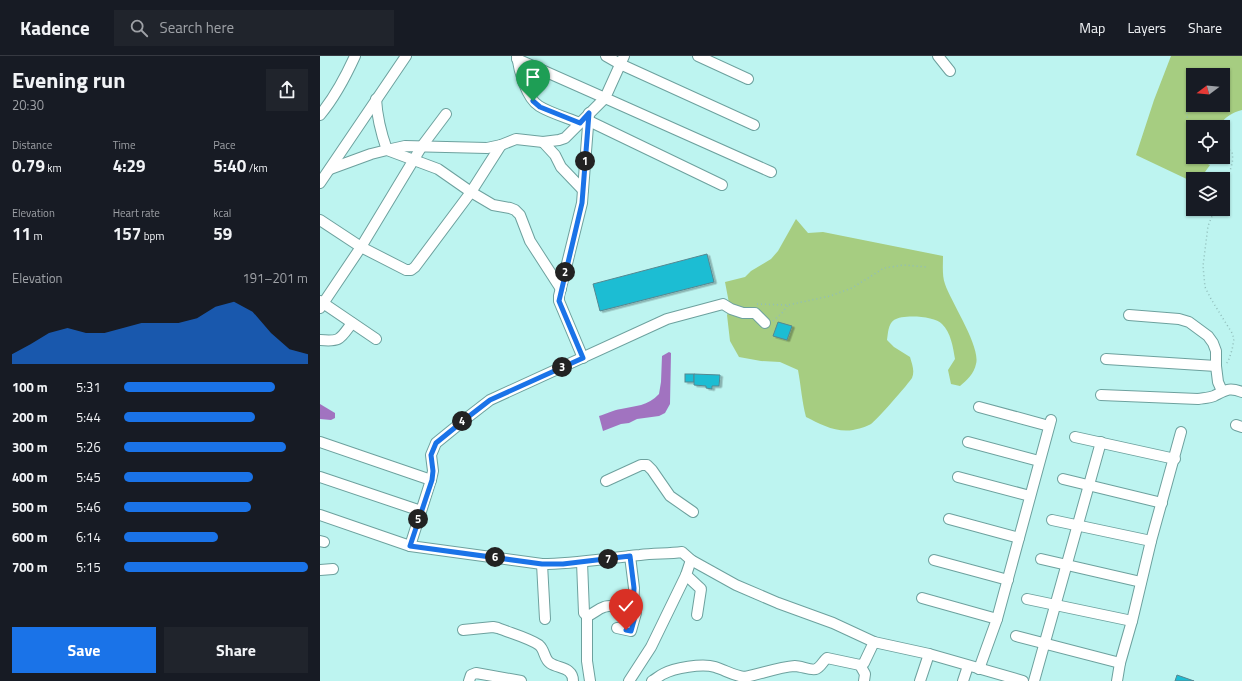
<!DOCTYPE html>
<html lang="en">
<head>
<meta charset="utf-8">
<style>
	body { margin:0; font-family:"Titillium Web",sans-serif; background:#20242c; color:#f1f3f6; height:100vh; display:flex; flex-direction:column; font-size:15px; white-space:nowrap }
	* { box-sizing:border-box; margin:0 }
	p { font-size:13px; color:#9ea1a6 }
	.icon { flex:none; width:22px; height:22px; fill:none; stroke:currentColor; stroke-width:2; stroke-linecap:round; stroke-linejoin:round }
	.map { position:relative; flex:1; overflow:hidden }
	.panel { display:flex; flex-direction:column; background:#171b24; width:320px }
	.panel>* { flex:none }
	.needle { width:26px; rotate:254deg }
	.tools { position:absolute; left:866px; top:12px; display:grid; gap:8px }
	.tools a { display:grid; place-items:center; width:44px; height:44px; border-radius:0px; background:#171b24; box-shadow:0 1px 3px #0004; font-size:20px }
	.pin { position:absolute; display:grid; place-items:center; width:34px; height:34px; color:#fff; margin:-41px -17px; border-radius:50% 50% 50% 0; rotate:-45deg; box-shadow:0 0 4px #0007 }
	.pin .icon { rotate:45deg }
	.km { position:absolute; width:20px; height:20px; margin:-10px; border-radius:50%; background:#222; color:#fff; font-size:11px; line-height:20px; text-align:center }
	.round { display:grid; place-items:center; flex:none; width:42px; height:42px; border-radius:0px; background:#20242c }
	.overview { display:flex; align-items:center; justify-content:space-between; height:68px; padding:0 12px }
	h1 { font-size:22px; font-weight:700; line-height:30px }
	.metrics { display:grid; grid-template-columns:repeat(3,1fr); gap:6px; height:68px; padding:4px 12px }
	.metrics div { display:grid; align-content:center }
	.metrics b { font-size:17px; font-weight:700 }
	.metrics small { font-size:11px; font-weight:400 }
	.metrics p { font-size:11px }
	.chart { height:112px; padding:8px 12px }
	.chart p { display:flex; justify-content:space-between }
	.chart svg { width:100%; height:72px; margin-top:4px; fill:#1a73e8; opacity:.7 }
	.button { display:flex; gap:8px; margin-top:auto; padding:8px 12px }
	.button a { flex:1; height:46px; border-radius:0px; background:#1a73e8; color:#fff; font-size:16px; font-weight:700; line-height:46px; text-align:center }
	.button a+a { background:#20242c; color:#f1f3f6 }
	ul { padding:0 12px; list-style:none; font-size:13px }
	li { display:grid; grid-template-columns:64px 48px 1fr; align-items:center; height:30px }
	li i { height:10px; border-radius:5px; background:#1a73e8 }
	header { display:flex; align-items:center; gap:24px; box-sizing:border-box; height:56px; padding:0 20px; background:#171b24; border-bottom:1px solid #363941 }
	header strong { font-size:19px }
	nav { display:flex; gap:22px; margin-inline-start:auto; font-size:14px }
	.search { width:280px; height:36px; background:#20242c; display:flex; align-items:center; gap:10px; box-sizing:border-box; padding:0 14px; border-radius:0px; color:#9ea1a6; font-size:15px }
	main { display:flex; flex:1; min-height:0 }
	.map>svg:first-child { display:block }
	.green { fill:#a6cd81; fill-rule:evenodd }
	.water { fill:#a173c0 }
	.building { fill:#1fbdd3; stroke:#548790; filter:url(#shadow) }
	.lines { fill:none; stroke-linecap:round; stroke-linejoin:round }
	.minor-casing { stroke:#6da19e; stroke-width:12 }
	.path { stroke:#90bdba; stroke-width:1.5; stroke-dasharray:1 3; stroke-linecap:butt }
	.minor { stroke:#fff; stroke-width:10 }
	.route-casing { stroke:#fff; stroke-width:8 }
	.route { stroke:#1a73e8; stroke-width:5 }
</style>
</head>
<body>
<header>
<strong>Kadence</strong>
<div class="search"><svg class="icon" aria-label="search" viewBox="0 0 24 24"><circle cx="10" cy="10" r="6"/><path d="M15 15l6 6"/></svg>Search here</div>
<nav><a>Map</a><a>Layers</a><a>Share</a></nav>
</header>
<main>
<section class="panel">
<div class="overview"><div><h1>Evening run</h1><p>20:30</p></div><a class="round"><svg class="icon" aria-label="share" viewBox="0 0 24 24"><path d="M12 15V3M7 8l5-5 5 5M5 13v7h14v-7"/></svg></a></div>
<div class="metrics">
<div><p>Distance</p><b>0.79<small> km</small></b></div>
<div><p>Time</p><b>4:29</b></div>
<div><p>Pace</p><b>5:40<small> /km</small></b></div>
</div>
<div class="metrics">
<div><p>Elevation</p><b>11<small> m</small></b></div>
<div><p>Heart rate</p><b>157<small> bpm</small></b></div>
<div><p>kcal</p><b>59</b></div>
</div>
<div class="chart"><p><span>Elevation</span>191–201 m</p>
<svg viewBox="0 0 160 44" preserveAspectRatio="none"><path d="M0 44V38L10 32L20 25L30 22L40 25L50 25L60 22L70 19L80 19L90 19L100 16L110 9L120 6L130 12L140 25L150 35L160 38V44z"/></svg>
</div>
<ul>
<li><b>100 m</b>5:31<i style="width:82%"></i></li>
<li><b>200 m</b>5:44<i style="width:71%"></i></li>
<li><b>300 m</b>5:26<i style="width:88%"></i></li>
<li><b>400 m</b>5:45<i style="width:70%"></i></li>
<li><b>500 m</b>5:46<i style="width:69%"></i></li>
<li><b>600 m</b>6:14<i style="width:51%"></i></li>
<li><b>700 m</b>5:15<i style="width:100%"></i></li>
</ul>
<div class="button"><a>Save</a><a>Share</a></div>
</section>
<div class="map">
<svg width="922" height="625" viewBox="0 0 922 625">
	<defs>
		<filter id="shadow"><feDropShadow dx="2.5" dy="1.5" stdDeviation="0" flood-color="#0004"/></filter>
	</defs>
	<rect width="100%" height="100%" fill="#bdf4f0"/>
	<g class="green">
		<path d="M851,0H922V54C913,56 902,62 900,71H873V101H880L879,104L890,109L880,123H873V126L816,99L834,44ZM873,19H903V49H873Z"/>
		<path d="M476,163L488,177L503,176L623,200C623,209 622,220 625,228C631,246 661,291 656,308C654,318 647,324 640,330L631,328L628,314L635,303C633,291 631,277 622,268C615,260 583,258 574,264C568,268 568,278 567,284L574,291L590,301C592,308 595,315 592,322C589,327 556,365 551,368C546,371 538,373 533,374C516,377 500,368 486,361C482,346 481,330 478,314L460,306L441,305L419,301L410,285L407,259L408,257L431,262L449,269L448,263C437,255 421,254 409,247L405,226L425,221L431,215L451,203L458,195Z"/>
	</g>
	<g class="water">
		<path d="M349,296L351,297L350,348L345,357L339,360L317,363L309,367L301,368L283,375L279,360C286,358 293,354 301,353C315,350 328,350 339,338L341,326L342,300Z"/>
		<polygon points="0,348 15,357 15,362 11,364 0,363"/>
	</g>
	<g class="building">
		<polygon points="387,198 394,226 280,255 273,228"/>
		<polygon points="458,266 472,270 467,284 453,280"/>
		<rect x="365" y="318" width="9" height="8"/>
		<polygon points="374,318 400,319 399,330 392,330 392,333 386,332 386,330 374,329"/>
		<polygon points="857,619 874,625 855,625"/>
	</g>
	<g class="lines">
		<defs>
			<g id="minor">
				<path d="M197,0C199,14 206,42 219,50C230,57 248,62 260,67"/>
				<polyline points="286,0 300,8 434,69"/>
				<polyline points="304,0 285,42 451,116"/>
				<polyline points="378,0 428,23"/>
				<polyline points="618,0 630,15"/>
				<path d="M56,43C57,61 61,77 67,94L85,90L167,92L181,89L196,83L223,86L239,84L245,82L285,42L197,3"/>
				<path d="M0,59C15,41 25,22 35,0"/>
				<polyline points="269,65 402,129"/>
				<polyline points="223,86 235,99 241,111 263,134"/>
				<polyline points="10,113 51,98 67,94 118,113 151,136 173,149 190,152 195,154 200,159 210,185 241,233"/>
				<polyline points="0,127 86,0"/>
				<polyline points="0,164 41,191 86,214 91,214 95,211 151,136 181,89"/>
				<polyline points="0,245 56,283"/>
				<polyline points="0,252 41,191 102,90 126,58"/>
				<polyline points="809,259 859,263 869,266 888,280 893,287 896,295 896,310"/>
				<path d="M0,284C21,286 20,283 32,267"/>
				<polyline points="263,302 239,245 239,240 262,147 269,57"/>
				<polyline points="786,303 896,310 898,326 902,335"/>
				<path d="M781,339L878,343C884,342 889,342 894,340C906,334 909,331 922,336"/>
				<polyline points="659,351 729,370"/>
				<polyline points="916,369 922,371"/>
				<polyline points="755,381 855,403"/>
				<polyline points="0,386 111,424"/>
				<polyline points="648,386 719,405"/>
				<polyline points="0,421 101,455"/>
				<polyline points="638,421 710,440"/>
				<polyline points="743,423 842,447"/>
				<polyline points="286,425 321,409 327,409 332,414 350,440 373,456"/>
				<path d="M0,459L90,490L222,508C255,508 287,502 320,499C334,497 348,498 362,496L371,504L416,529L458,547L513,567L554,586L609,598L703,625"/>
				<polyline points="629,463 699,482"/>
				<polyline points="732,464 831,485"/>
				<polyline points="0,485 4,486"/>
				<polyline points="90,490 111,424 113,415 111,399 116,387 148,361 170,344 347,263 403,248 411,253 423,257 435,257 445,267"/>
				<polyline points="721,503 821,526"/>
				<polyline points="614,504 688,524"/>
				<path d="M262,506L264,557L267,560C274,558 277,553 284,551C292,548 304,551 313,551"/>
				<polyline points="222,508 225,563"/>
				<polyline points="0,514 13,513"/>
				<polyline points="366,519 381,533 377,559"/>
				<polyline points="602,542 677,563"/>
				<polyline points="707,543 812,565"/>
				<polyline points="267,560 267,605 270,625"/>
				<polyline points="297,572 311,575 316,557 313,551 314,532 310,500"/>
				<path d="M143,574L173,571L178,572C190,577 209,582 219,589C225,594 224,603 230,607C239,613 253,611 253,625"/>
				<polyline points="696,580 800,607"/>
				<polyline points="540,609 545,618 544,625"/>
				<polyline points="659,613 677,563 731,364"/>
				<polyline points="149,625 151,619 156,617 201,625"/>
				<polyline points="309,625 331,591 366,519 371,504"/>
				<path d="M332,625C336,623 339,620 343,618C354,612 382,607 395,611C405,614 414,620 425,621C441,618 458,611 475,610C481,610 492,615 496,613C501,611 503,605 507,602L540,609L544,607L554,586"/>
				<polyline points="600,625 609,598"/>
				<polyline points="643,625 648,610"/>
				<polyline points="714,625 781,386"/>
				<polyline points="797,625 800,607 812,565 831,485 861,376"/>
			</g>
		</defs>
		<use href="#minor" class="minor-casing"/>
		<g class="path">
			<path d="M871,21C868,39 862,60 873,76"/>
			<path d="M903,89L912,96C915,108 907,121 903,132"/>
			<polyline points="895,153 888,170 883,210 885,231 891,243 912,277 914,283 912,294 908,306 905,308"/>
			<polyline points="437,248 468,249 510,240 532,232 564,212 584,209 606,211"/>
			<polyline points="453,265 462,257 468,249"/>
		</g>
		<use href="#minor" class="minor"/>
	</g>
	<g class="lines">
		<defs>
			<polyline id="route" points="213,45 220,51 260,67 269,57 262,147 239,245 263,302 170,344 148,361 116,387 111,399 113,415 112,424 90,490 222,508 243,508 310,500 314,532 313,551 316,557 311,575 306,574"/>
		</defs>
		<use href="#route" class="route-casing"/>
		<use href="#route" class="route"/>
	</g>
</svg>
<div class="tools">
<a><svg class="needle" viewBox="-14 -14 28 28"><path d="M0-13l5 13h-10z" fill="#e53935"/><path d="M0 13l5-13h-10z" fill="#9ea1a6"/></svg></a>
<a><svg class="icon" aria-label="locate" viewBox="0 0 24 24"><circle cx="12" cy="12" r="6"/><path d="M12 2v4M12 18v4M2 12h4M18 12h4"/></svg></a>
<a><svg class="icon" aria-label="layers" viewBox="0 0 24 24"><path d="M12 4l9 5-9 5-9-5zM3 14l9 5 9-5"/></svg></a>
</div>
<div class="pin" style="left:213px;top:45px;background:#1e9e55"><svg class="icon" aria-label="arrive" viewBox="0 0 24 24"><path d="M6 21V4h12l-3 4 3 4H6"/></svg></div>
<div class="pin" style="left:306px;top:574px;background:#d93025"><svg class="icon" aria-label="check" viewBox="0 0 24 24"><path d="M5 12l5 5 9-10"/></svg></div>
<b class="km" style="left:265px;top:105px">1</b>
<b class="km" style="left:245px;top:216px">2</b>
<b class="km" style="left:242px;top:311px">3</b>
<b class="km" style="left:142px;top:365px">4</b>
<b class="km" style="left:98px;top:463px">5</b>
<b class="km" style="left:175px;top:501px">6</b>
<b class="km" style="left:288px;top:503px">7</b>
</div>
</main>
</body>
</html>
